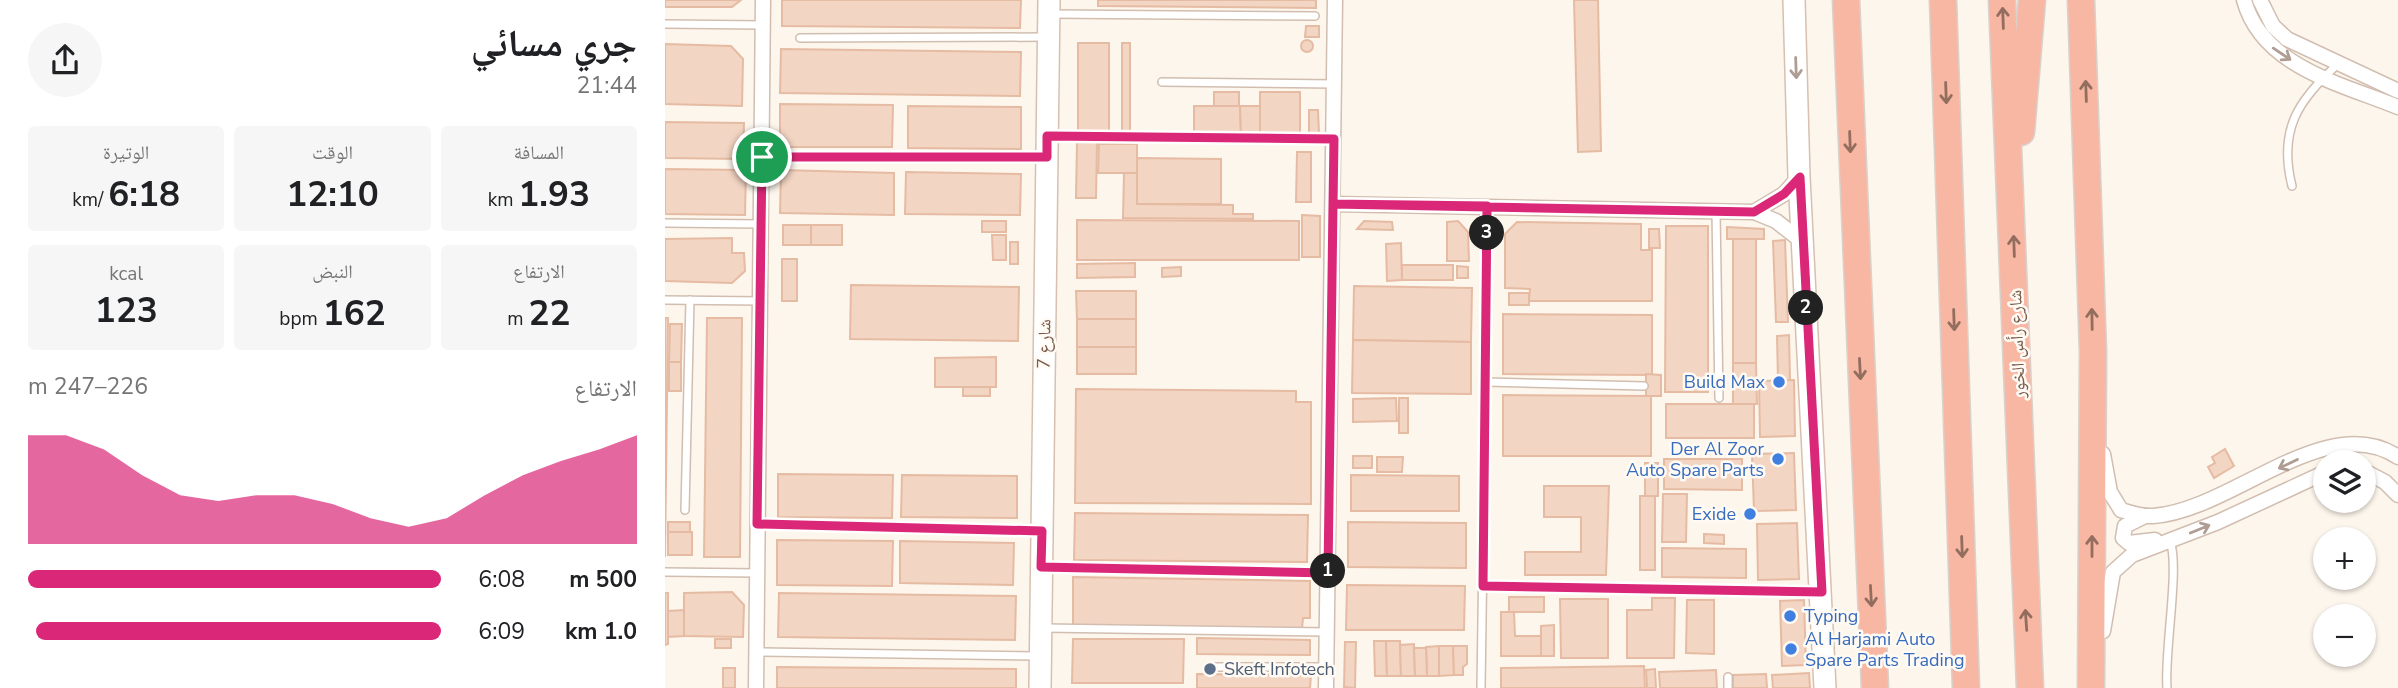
<!DOCTYPE html>
<html lang="ar">
<head>
<meta charset="utf-8">
<style>
	body { margin:0; font-family:"Nunito Sans","Noto Naskh Arabic",sans-serif; background:#f6f6f6; color:#202124; direction:rtl; height:100vh; display:flex; flex-direction:column; font-size:26px; white-space:nowrap }
	* { box-sizing:border-box; margin:0 }
	p { font-size:23px; color:#757577 }
	.icon { flex:none; width:38px; height:38px; fill:none; stroke:currentColor; stroke-width:2; stroke-linecap:round; stroke-linejoin:round }
	.map { position:relative; flex:1; overflow:hidden; direction:ltr }
	.details { display:flex; flex-direction:column; background:#fff; width:665px }
	.details>* { flex:none }
	.fabs { position:absolute; left:1648px; top:450px; display:grid; gap:14px }
	.fabs a { display:grid; place-items:center; width:63px; height:63px; border-radius:50%; background:#fff; box-shadow:0 2px 5px #0004; font-size:35px }
	.pin { position:absolute; display:grid; place-items:center; width:60px; height:60px; color:#fff; margin:-30px; border:4px solid #fff; border-radius:50%; box-shadow:0 2px 7px #0007 }
	.km { position:absolute; width:35px; height:35px; margin:-18px; border-radius:50%; background:#222; color:#fff; font-size:19px; line-height:35px; text-align:center }
	.round { display:grid; place-items:center; flex:none; width:74px; height:74px; border-radius:37px; background:#f6f6f6 }
	.overview { display:flex; align-items:center; justify-content:space-between; height:119px; padding:0 28px }
	h1 { font-size:38px; font-weight:700; line-height:52px }
	.figures { display:grid; grid-template-columns:repeat(3,1fr); gap:10px; height:119px; padding:7px 28px }
	.figures div { display:grid; align-content:center; border-radius:7px; background:#f6f6f6; text-align:center }
	.figures b { font-size:35px; font-weight:700 }
	.figures small { font-size:19px; font-weight:400 }
	.figures p { font-size:19px }
	.chart { height:196px; padding:14px 28px }
	.chart p { display:flex; justify-content:space-between }
	.chart svg { width:100%; height:126px; margin-top:7px; fill:#db2777; opacity:.7 }
	ul { padding:0 28px; list-style:none; font-size:23px }
	li { display:grid; grid-template-columns:112px 84px 1fr; align-items:center; height:52px }
	li i { height:18px; border-radius:9px; background:#db2777 }
	main { display:flex; flex:1; min-height:0 }
	.map>svg:first-child { display:block }
	.building { fill:#f3d5c3; stroke:#e6bba3; stroke-width:2 }
	.lines { fill:none; stroke-linecap:round; stroke-linejoin:round }
	.lane-casing { stroke:#d1beb0; stroke-width:10 }
	.street-casing { stroke:#d1beb0; stroke-width:17 }
	.secondary-casing { stroke:#d6c0b0; stroke-width:24 }
	.highway-casing { stroke:#dad1cd; stroke-width:29 }
	.lane { stroke:#fff; stroke-width:7 }
	.street { stroke:#fff; stroke-width:14 }
	.secondary { stroke:#fff; stroke-width:21 }
	.highway { stroke:#f7b7a3; stroke-width:26 }
	.oneway { stroke:#936e5e }
	.oneway2 { stroke:#af9d94 }
	.route-casing { stroke:#fff; stroke-width:14 }
	.route { stroke:#db2777; stroke-width:9 }
	.shop-dot { fill:#3f7fe0; stroke:#fffaf3; stroke-width:2.5 }
	.service-dot { fill:#5c6f8a; stroke:#fffaf3; stroke-width:2.5 }
	.labels { text-anchor:middle; dominant-baseline:central; stroke-width:5; stroke-linejoin:round; paint-order:stroke }
	.street-label { font-size:18px; fill:#7a5c4d; stroke:#fffaf3 }
	.shop-label { font-size:18px; fill:#366cbe; stroke:#fffaf3; text-anchor:end }
	.service-label { font-size:18px; fill:#4e5e75; stroke:#fffaf3; text-anchor:start }
</style>
</head>
<body>
<main>
<div class="map">
<svg width="1733" height="688" viewBox="0 0 1733 688">
	<rect width="100%" height="100%" fill="#fdf6ec"/>
	<g class="building">
		<polygon points="0,0 76,0 67,7 0,7"/>
		<polygon points="117,0 356,0 355,28 117,26"/>
		<polygon points="433,0 651,0 651,8 433,6"/>
		<polygon points="909,0 933,0 936,151 913,152"/>
		<polygon points="641,26 654,26 654,37 640,37"/>
		<circle cx="642" cy="46" r="6"/>
		<rect x="413" y="43" width="31" height="89"/>
		<rect x="457" y="43" width="8" height="89"/>
		<polygon points="0,44 66,46 78,59 77,106 0,104"/>
		<polygon points="116,49 356,52 355,96 115,93"/>
		<rect x="549" y="92" width="25" height="14"/>
		<rect x="595" y="92" width="40" height="42"/>
		<polygon points="115,104 228,105 227,147 115,147"/>
		<polygon points="243,106 356,107 356,149 243,148"/>
		<polygon points="529,106 575,106 576,134 529,134"/>
		<polygon points="575,106 595,106 595,134 576,134"/>
		<polygon points="644,110 653,110 654,133 644,134"/>
		<polygon points="0,122 79,123 78,159 0,158"/>
		<polygon points="412,142 432,142 431,198 411,198"/>
		<polygon points="434,144 472,144 472,173 433,173"/>
		<polygon points="632,152 646,152 646,202 631,202"/>
		<polygon points="472,158 556,159 556,204 472,204"/>
		<polygon points="0,169 81,170 80,215 0,214"/>
		<polygon points="116,170 229,173 229,215 115,213"/>
		<polygon points="241,172 356,174 355,215 240,214"/>
		<polygon points="459,173 472,173 472,204 568,205 568,214 588,214 588,219 458,218"/>
		<polygon points="637,215 655,216 655,257 637,257"/>
		<polygon points="412,220 634,221 634,260 412,260"/>
		<rect x="317" y="221" width="24" height="11"/>
		<polygon points="699,221 727,222 728,230 692,229"/>
		<polygon points="793,221 803,232 804,261 782,261 782,222"/>
		<polygon points="852,222 976,224 976,250 987,250 987,301 864,301 865,289 840,288 840,234"/>
		<rect x="118" y="225" width="28" height="20"/>
		<rect x="146" y="225" width="31" height="20"/>
		<polygon points="1001,226 1043,226 1043,392 1000,392"/>
		<polygon points="1062,227 1099,229 1099,239 1062,239"/>
		<polygon points="984,229 994,229 995,248 984,248"/>
		<polygon points="327,235 341,235 341,260 328,260"/>
		<polygon points="67,238 67,253 79,253 80,271 67,283 0,281 0,239"/>
		<rect x="1068" y="239" width="23" height="124"/>
		<polygon points="1120,240 1123,322 1111,322 1108,241"/>
		<rect x="345" y="242" width="8" height="22"/>
		<polygon points="736,243 737,280 722,281 721,244"/>
		<rect x="117" y="259" width="15" height="42"/>
		<polygon points="470,263 470,277 412,278 412,264"/>
		<rect x="737" y="265" width="51" height="15"/>
		<polygon points="792,266 803,267 803,278 792,278"/>
		<polygon points="516,267 516,276 497,277 497,268"/>
		<polygon points="186,285 354,287 353,341 185,339"/>
		<polygon points="689,286 807,288 806,342 688,340"/>
		<polygon points="411,291 471,291 471,319 412,319"/>
		<rect x="844" y="293" width="20" height="12"/>
		<polygon points="838,314 987,315 987,375 838,374"/>
		<polygon points="0,318 3,318 0,557"/>
		<polygon points="42,318 77,318 75,557 39,557"/>
		<rect x="412" y="319" width="59" height="28"/>
		<polygon points="5,324 17,324 16,362 4,362"/>
		<polygon points="1124,335 1125,380 1113,380 1112,336"/>
		<polygon points="688,340 806,342 806,394 687,393"/>
		<rect x="412" y="347" width="59" height="27"/>
		<polygon points="331,357 331,387 270,387 270,358"/>
		<rect x="4" y="362" width="12" height="29"/>
		<polygon points="1068,363 1091,363 1092,404 1068,404"/>
		<polygon points="981,374 996,375 996,396 981,396"/>
		<polygon points="1129,380 1130,436 1095,437 1094,381"/>
		<rect x="298" y="387" width="27" height="9"/>
		<polygon points="411,389 631,391 631,402 646,402 646,504 410,503"/>
		<polygon points="838,395 986,396 986,456 838,456"/>
		<polygon points="731,398 732,421 688,422 688,399"/>
		<rect x="734" y="398" width="9" height="35"/>
		<rect x="1001" y="404" width="88" height="34"/>
		<polygon points="1560,449 1569,466 1549,478 1543,467 1550,463 1547,457"/>
		<polygon points="1129,453 1131,510 1089,511 1087,454"/>
		<rect x="688" y="456" width="19" height="12"/>
		<polygon points="712,457 738,457 737,472 712,472"/>
		<polygon points="999,459 1077,459 1077,490 999,489"/>
		<rect x="980" y="463" width="13" height="33"/>
		<polygon points="113,474 228,475 227,518 113,517"/>
		<polygon points="237,475 352,476 352,518 236,517"/>
		<polygon points="686,475 794,476 794,511 686,511"/>
		<polygon points="879,486 944,486 941,575 860,575 860,552 916,552 916,517 879,517"/>
		<polygon points="998,494 1022,494 1021,542 997,542"/>
		<rect x="975" y="496" width="15" height="74"/>
		<polygon points="410,513 643,515 642,562 409,560"/>
		<rect x="3" y="522" width="22" height="10"/>
		<polygon points="683,522 801,523 801,568 683,567"/>
		<polygon points="1132,523 1134,579 1093,580 1092,524"/>
		<rect x="3" y="532" width="24" height="23"/>
		<polygon points="1039,534 1059,535 1059,544 1039,543"/>
		<polygon points="112,540 228,541 227,586 112,585"/>
		<polygon points="235,541 349,543 348,585 235,583"/>
		<polygon points="997,548 1081,549 1081,578 997,577"/>
		<polygon points="408,577 645,581 645,618 638,618 637,629 408,625"/>
		<polygon points="682,585 800,586 799,630 681,630"/>
		<polygon points="67,592 79,605 78,637 19,636 19,593"/>
		<polygon points="0,593 3,593 3,644 0,645"/>
		<polygon points="114,593 351,596 350,640 113,637"/>
		<rect x="844" y="597" width="35" height="15"/>
		<polygon points="987,598 1010,598 1009,658 962,658 962,610 987,610"/>
		<polygon points="895,599 943,599 943,658 896,658"/>
		<polygon points="1022,600 1049,600 1049,654 1021,653"/>
		<polygon points="1139,600 1141,665 1117,666 1115,601"/>
		<polygon points="19,610 19,636 3,637 3,611"/>
		<polygon points="836,612 849,612 850,636 876,636 876,656 836,656"/>
		<polygon points="889,625 889,656 876,656 876,626"/>
		<polygon points="532,638 645,640 645,655 532,654"/>
		<rect x="50" y="639" width="16" height="9"/>
		<polygon points="408,639 519,639 518,683 407,683"/>
		<polygon points="709,641 721,641 722,676 710,676"/>
		<polygon points="721,641 735,641 736,676 722,676"/>
		<polygon points="680,642 691,642 690,688 679,687"/>
		<polygon points="749,644 750,676 736,676 735,645"/>
		<polygon points="774,646 788,646 789,675 774,676"/>
		<polygon points="774,646 774,676 762,676 761,647"/>
		<polygon points="788,646 802,646 802,664 798,667 798,675 789,675"/>
		<polygon points="749,648 761,648 762,676 750,676"/>
		<polygon points="979,666 980,688 836,688 836,668"/>
		<polygon points="112,667 351,669 351,688 112,688"/>
		<rect x="58" y="668" width="12" height="20"/>
		<polygon points="990,669 991,688 982,688 981,670"/>
		<polygon points="1051,670 1052,688 995,688 994,672"/>
		<polygon points="1144,673 1145,688 1108,688 1107,675"/>
		<polygon points="532,674 646,675 645,688 532,688"/>
		<polygon points="1101,674 1102,688 1068,688 1068,675"/>
	</g>
	<g class="lines">
		<defs>
			<g id="lane">
				<polyline points="385,14 650,16"/>
				<polyline points="0,24 97,25"/>
				<polyline points="135,38 382,37"/>
				<polyline points="497,82 669,84"/>
				<polyline points="386,136 668,139"/>
				<polyline points="97,157 380,157"/>
				<path d="M1627,186C1613,130 1633,100 1673,64"/>
				<polyline points="1051,212 1054,398"/>
				<polyline points="0,223 95,224"/>
				<polyline points="0,300 95,301"/>
				<polyline points="821,382 979,386"/>
				<polyline points="20,510 25,300"/>
				<polyline points="92,524 376,531"/>
				<polyline points="380,567 662,573"/>
				<polyline points="0,572 92,573"/>
				<polyline points="818,586 1153,591"/>
				<polyline points="379,628 661,632"/>
				<polyline points="92,652 371,656"/>
				<polyline points="550,667 661,667"/>
				<polyline points="1063,677 1063,688"/>
				<polyline points="816,688 823,207"/>
				<path d="M1502,688C1499,652 1515,567 1505,541"/>
			</g>
			<g id="street">
				<path d="M1579,0C1597,67 1677,84 1733,107"/>
				<polyline points="1595,0 1608,26 1622,39 1733,91"/>
				<polyline points="668,204 1089,212 1111,221 1138,242"/>
				<polyline points="1089,212 1119,194 1134,177"/>
				<path d="M1438,454L1445,492L1456,510C1466,513 1477,517 1488,516C1566,511 1661,409 1733,457"/>
				<polyline points="1699,471 1720,482 1733,495"/>
				<polyline points="1480,516 1460,526 1458,538 1464,543 1490,540"/>
				<polyline points="1438,631 1448,572 1467,555 1553,522 1661,472"/>
				<polyline points="91,688 98,0"/>
				<polyline points="661,688 670,0"/>
			</g>
			<g id="secondary">
				<polyline points="1129,0 1134,177 1160,688"/>
				<polyline points="375,688 384,0"/>
			</g>
			<g id="highway">
				<polyline points="1181,0 1210,688"/>
				<polyline points="1278,0 1301,688"/>
				<polyline points="1337,0 1365,688"/>
				<polyline points="1416,0 1428,352 1426,688"/>
				<polyline points="1356,132 1367,0"/>
			</g>
		</defs>
		<use href="#lane" class="lane-casing"/>
		<use href="#street" class="street-casing"/>
		<use href="#secondary" class="secondary-casing"/>
		<use href="#highway" class="highway-casing"/>
		<use href="#lane" class="lane"/>
		<use href="#street" class="street"/>
		<use href="#secondary" class="secondary"/>
		<use href="#highway" class="highway"/>
	</g>
	<defs><path id="oneway-shaft" d="M-6 0H5M1.5-3L5.5 0L1.5 3" fill="none" stroke-width="1.6" stroke-linecap="round" stroke-linejoin="round" transform="scale(1.75)"/></defs>
	<g class="oneway">
		<use href="#oneway-shaft" transform="translate(1338 18) rotate(-92)"/>
		<use href="#oneway-shaft" transform="translate(1421 91) rotate(-92)"/>
		<use href="#oneway-shaft" transform="translate(1281 93) rotate(88)"/>
		<use href="#oneway-shaft" transform="translate(1185 142) rotate(88)"/>
		<use href="#oneway-shaft" transform="translate(1349 246) rotate(-92)"/>
		<use href="#oneway-shaft" transform="translate(1427 319) rotate(-91)"/>
		<use href="#oneway-shaft" transform="translate(1289 320) rotate(88)"/>
		<use href="#oneway-shaft" transform="translate(1195 369) rotate(87)"/>
		<use href="#oneway-shaft" transform="translate(1427 546) rotate(-90)"/>
		<use href="#oneway-shaft" transform="translate(1297 547) rotate(88)"/>
		<use href="#oneway-shaft" transform="translate(1206 596) rotate(87)"/>
		<use href="#oneway-shaft" transform="translate(1361 620) rotate(-94)"/>
	</g>
	<g class="oneway2">
		<use href="#oneway-shaft" transform="translate(1617 54) rotate(34)"/>
		<use href="#oneway-shaft" transform="translate(1131 68) rotate(88)"/>
		<use href="#oneway-shaft" transform="translate(1623 464) rotate(154)"/>
		<use href="#oneway-shaft" transform="translate(1535 529) rotate(-22)"/>
	</g>
	<g class="lines">
		<defs>
			<polyline id="route" points="97,157 92,524 377,531 376,567 663,573 668,204 1089,212 1119,194 1135,177 1157,592 818,586 822,206 668,204 669,139 382,136 382,157 97,157"/>
		</defs>
		<use href="#route" class="route-casing"/>
		<use href="#route" class="route"/>
	</g>
	<g class="shop-dot">
		<circle cx="1114" cy="382" r="7"/>
		<circle cx="1113" cy="459" r="7"/>
		<circle cx="1085" cy="514" r="7"/>
		<circle cx="1125" cy="616" r="7"/>
		<circle cx="1126" cy="649" r="7"/>
	</g>
	<circle class="service-dot" cx="545" cy="669" r="7"/>
	<g class="labels">
		<g class="street-label">
			<text transform="translate(379 344) rotate(-89)">شارع 7</text>
			<text transform="translate(1352 344) rotate(-92)">شارع رأس الخور</text>
		</g>
		<g class="shop-label">
			<text x="1100" y="382">Build Max</text>
			<text x="1099" y="449">Der Al Zoor<tspan x="1099" dy="21">Auto Spare Parts</tspan></text>
			<text x="1071" y="514">Exide</text>
			<text x="1139" y="616" text-anchor="start">Typing</text>
			<text x="1140" y="639" text-anchor="start">Al Harjami Auto<tspan x="1140" dy="21">Spare Parts Trading</tspan></text>
		</g>
		<g class="service-label">
			<text x="559" y="669">Skeft Infotech</text>
		</g>
	</g>
</svg>
<div class="fabs">
<a><svg class="icon" aria-label="layers" viewBox="0 0 24 24"><path d="M12 4l9 5-9 5-9-5zM3 14l9 5 9-5"/></svg></a>
<a>+</a>
<a>−</a>
</div>
<div class="pin" style="left:97px;top:157px;background:#1e9e55"><svg class="icon" aria-label="arrive" viewBox="0 0 24 24"><path d="M6 21V4h12l-3 4 3 4H6"/></svg></div>
<b class="km" style="left:663px;top:571px">1</b>
<b class="km" style="left:1141px;top:308px">2</b>
<b class="km" style="left:822px;top:233px">3</b>
</div>
<section class="details">
<div class="overview"><div><h1>جري مسائي</h1><p>21:44</p></div><a class="round"><svg class="icon" aria-label="share" viewBox="0 0 24 24"><path d="M12 15V3M7 8l5-5 5 5M5 13v7h14v-7"/></svg></a></div>
<div class="figures">
<div><p>المسافة</p><b>1.93<small> km</small></b></div>
<div><p>الوقت</p><b>12:10</b></div>
<div><p>الوتيرة</p><b>6:18<small> /km</small></b></div>
</div>
<div class="figures">
<div><p>الارتفاع</p><b>22<small> m</small></b></div>
<div><p>النبض</p><b>162<small> bpm</small></b></div>
<div><p>kcal</p><b>123</b></div>
</div>
<div class="chart"><p><span>الارتفاع</span>226–247 m</p>
<svg viewBox="0 0 160 44" preserveAspectRatio="none"><path d="M0 44V6L10 6L20 11L30 20L40 27L50 29L60 27L70 27L80 30L90 35L100 38L110 35L120 27L130 20L140 15L150 11L160 6V44z"/></svg>
</div>
<ul>
<li><b>500 m</b>6:08<i style="width:100%"></i></li>
<li><b>1.0 km</b>6:09<i style="width:98%"></i></li>
</ul>
</section>
</main>
</body>
</html>
